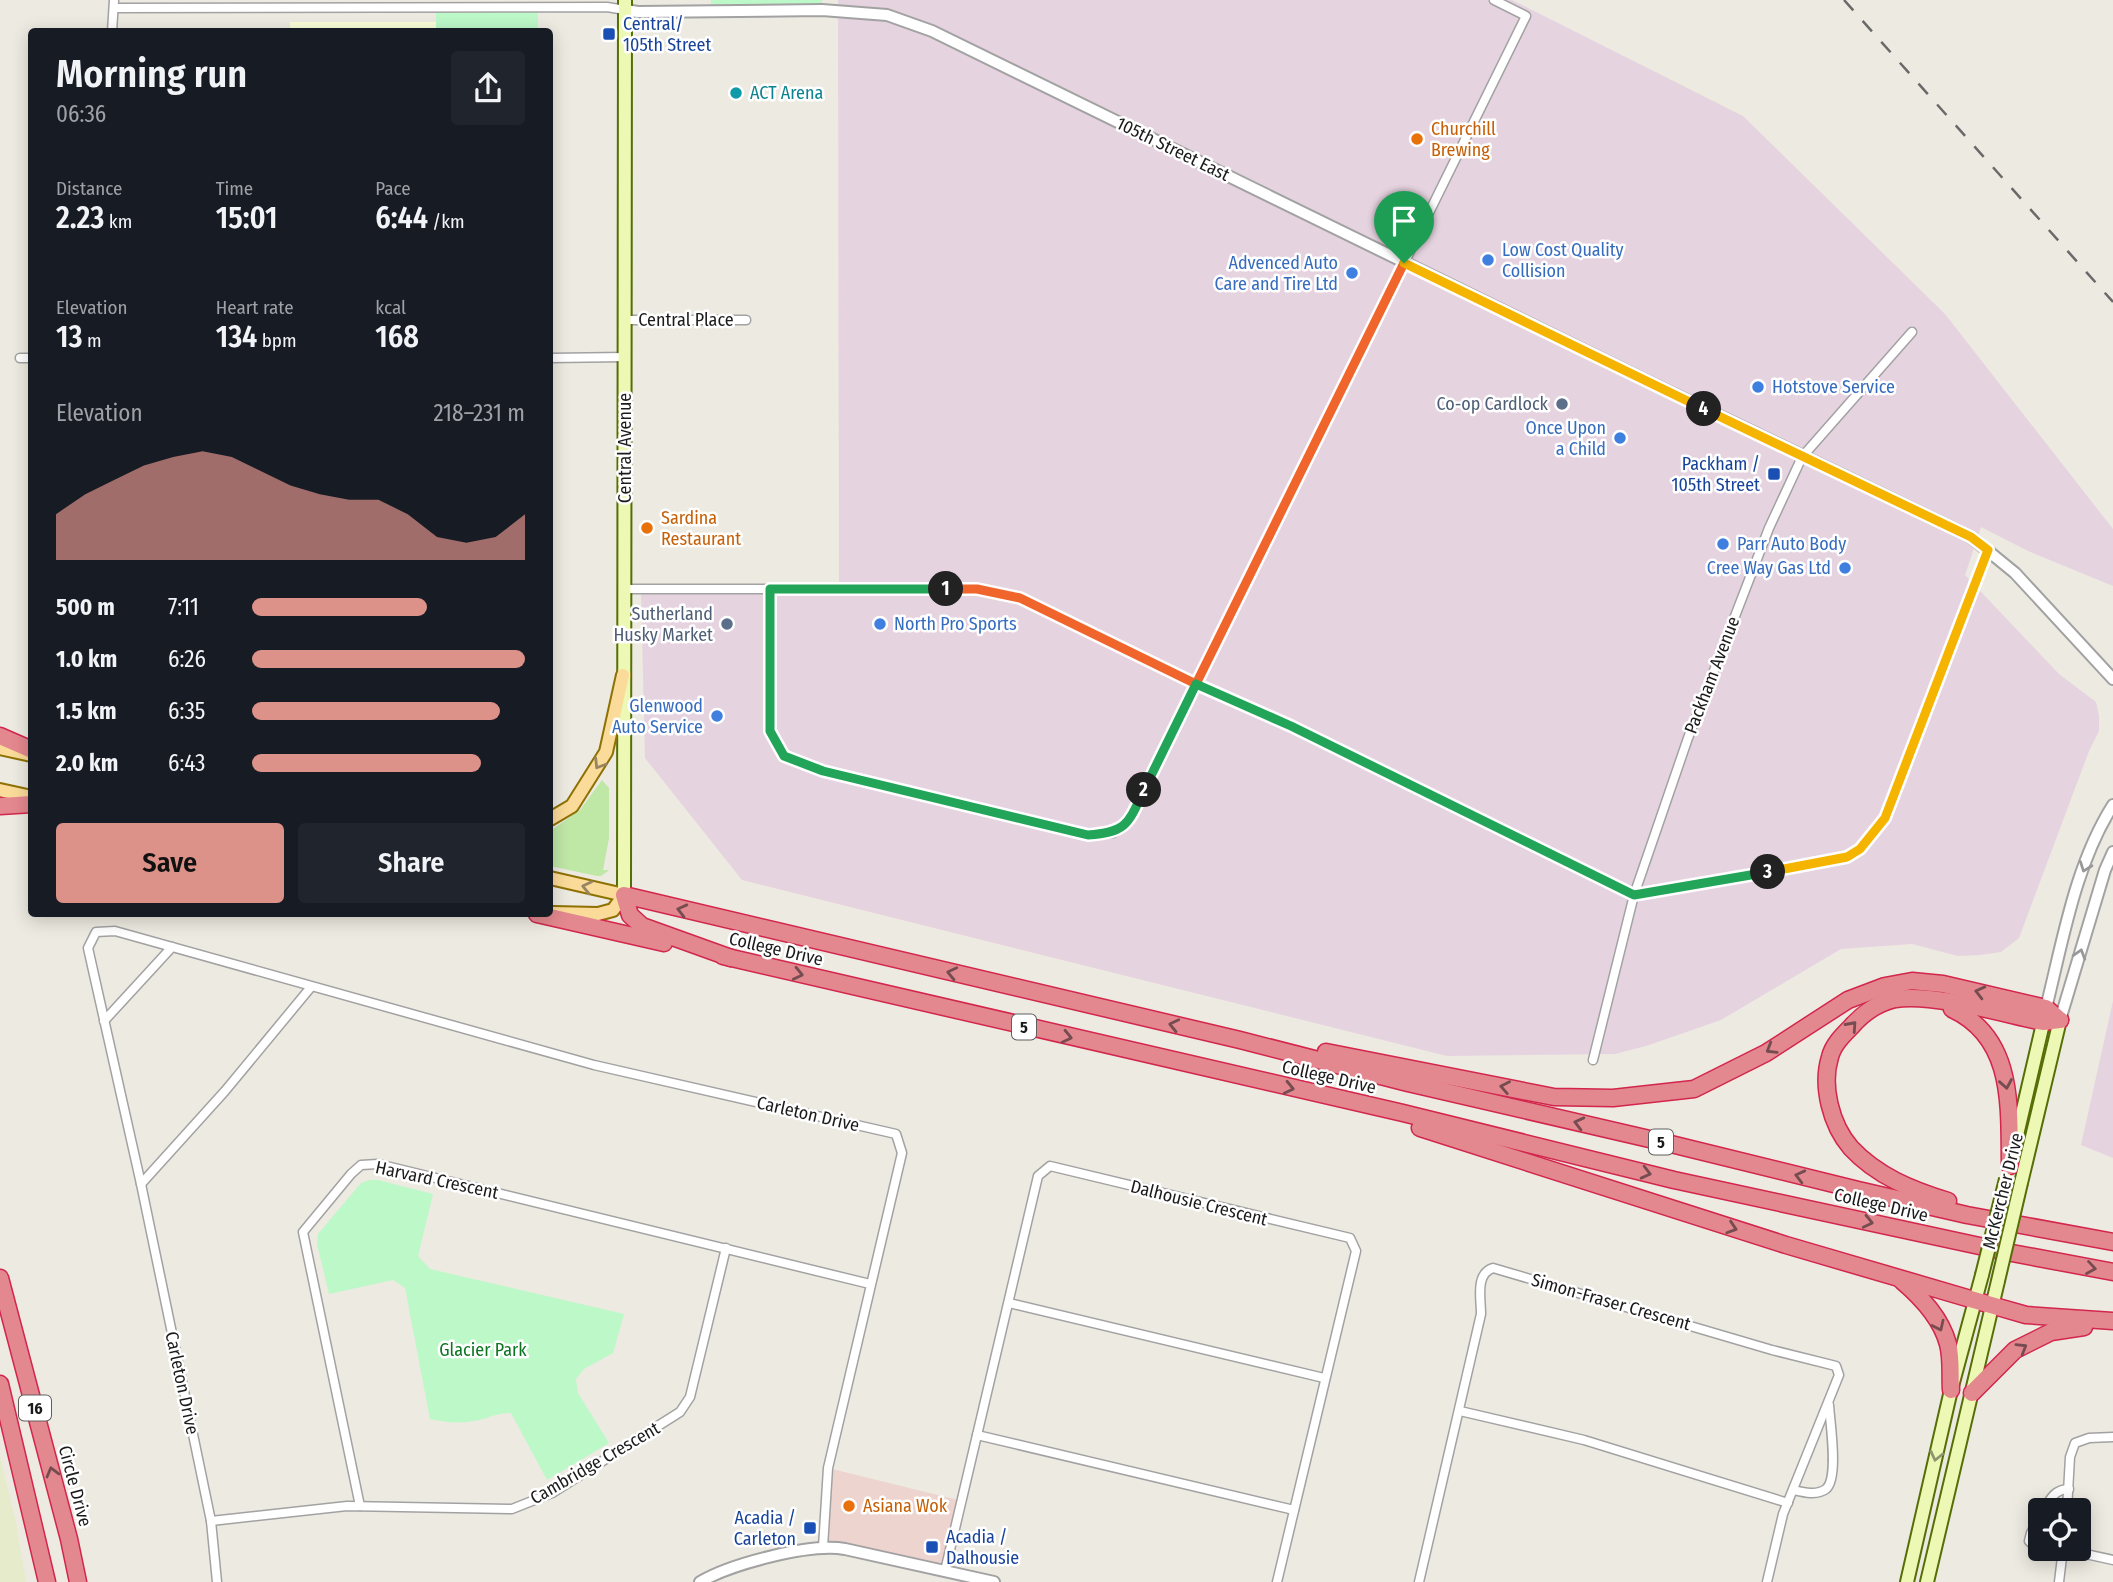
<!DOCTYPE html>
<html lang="en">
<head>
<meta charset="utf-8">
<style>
	body { margin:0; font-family:"Fira Sans Condensed",sans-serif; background:#20242c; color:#f1f3f6; height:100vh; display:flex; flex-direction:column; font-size:26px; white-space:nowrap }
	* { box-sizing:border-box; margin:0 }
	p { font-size:23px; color:#9ea1a6 }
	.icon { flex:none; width:38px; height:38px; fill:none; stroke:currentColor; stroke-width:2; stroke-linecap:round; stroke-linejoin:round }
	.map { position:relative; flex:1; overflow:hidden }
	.panel { position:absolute; left:28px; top:28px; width:525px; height:889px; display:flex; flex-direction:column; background:#171b24; border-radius:7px; box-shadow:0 4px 18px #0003 }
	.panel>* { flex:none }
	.tools { position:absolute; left:2028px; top:1498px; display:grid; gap:14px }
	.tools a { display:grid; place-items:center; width:63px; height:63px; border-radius:7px; background:#171b24; box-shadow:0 4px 18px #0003; font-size:35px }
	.pin { position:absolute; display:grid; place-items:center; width:60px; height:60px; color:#fff; margin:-72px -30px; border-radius:50% 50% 50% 0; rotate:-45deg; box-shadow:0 0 7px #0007 }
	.pin .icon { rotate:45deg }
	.km { position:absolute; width:35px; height:35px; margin:-18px; border-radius:50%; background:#222; color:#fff; font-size:19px; line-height:35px; text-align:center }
	.round { display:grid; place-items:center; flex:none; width:74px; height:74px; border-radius:7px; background:#20242c }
	.overview { display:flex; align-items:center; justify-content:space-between; height:119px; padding:0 28px }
	h1 { font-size:38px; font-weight:600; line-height:52px }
	.metrics { display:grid; grid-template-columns:repeat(3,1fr); gap:10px; height:119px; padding:7px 28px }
	.metrics div { display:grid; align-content:center }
	.metrics b { font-size:30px; font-weight:600 }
	.metrics small { font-size:19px; font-weight:400 }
	.metrics p { font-size:19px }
	.chart { height:196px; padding:14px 28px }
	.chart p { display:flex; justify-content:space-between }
	.chart svg { width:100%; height:126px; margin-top:7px; fill:#dc9189; opacity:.7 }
	.button { display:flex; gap:14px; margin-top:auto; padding:14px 28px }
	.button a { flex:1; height:80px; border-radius:7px; background:#dc9189; color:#111; font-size:28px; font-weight:600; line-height:80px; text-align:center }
	.button a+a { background:#20242c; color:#f1f3f6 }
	ul { padding:0 28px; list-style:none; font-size:23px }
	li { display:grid; grid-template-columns:112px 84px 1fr; align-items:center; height:52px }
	li i { height:18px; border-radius:9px; background:#dc9189 }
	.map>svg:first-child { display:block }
	.commercial { fill:#eed4cf }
	.industrial { fill:#e6d3e0 }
	.education { fill:#fafed8 }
	.farmland { fill:#e6eccb }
	.grass { fill:#bfe7a6 }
	.park { fill:#bdf8c8 }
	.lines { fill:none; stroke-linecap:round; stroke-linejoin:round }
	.minor-casing { stroke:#a2a2a2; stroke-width:11 }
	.tertiary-casing { stroke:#a2a2a2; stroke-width:14 }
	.secondary-casing { stroke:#566e07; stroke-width:16 }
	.primary-casing { stroke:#8f7103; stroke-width:16 }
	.motorway-casing { stroke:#d2264d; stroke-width:19 }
	.minor { stroke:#fff; stroke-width:8 }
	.tertiary { stroke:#fff; stroke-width:10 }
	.secondary { stroke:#ecf8b4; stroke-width:12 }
	.primary { stroke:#fadb99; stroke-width:12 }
	.motorway { stroke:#e4888f; stroke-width:16 }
	.rail { stroke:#696969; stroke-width:2.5; stroke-dasharray:14 14; stroke-linecap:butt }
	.secondary-bridge-casing { stroke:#566e07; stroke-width:16; stroke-linecap:butt }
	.secondary-bridge { stroke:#ecf8b4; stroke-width:12 }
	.oneway { stroke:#968560 }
	.oneway2 { stroke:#989898 }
	.oneway3 { stroke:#754c4f }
	.oneway4 { stroke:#8e956f }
	.split-1-casing { stroke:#fff; stroke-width:14 }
	.split-2-casing { stroke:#fff; stroke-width:14 }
	.split-3-casing { stroke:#fff; stroke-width:14 }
	.split-4-casing { stroke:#fff; stroke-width:14 }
	.split-5-casing { stroke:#fff; stroke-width:14 }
	.split-1 { stroke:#f0652b; stroke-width:9 }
	.split-2 { stroke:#22a559; stroke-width:9 }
	.split-3 { stroke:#22a559; stroke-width:9 }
	.split-4 { stroke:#f5b400; stroke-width:9 }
	.split-5 { stroke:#f5b400; stroke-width:9 }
	.transit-dot { fill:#1a4fb4; stroke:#fff; stroke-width:2.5 }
	.culture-dot { fill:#0f9aa8; stroke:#fff; stroke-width:2.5 }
	.food-dot { fill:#e8710a; stroke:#fff; stroke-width:2.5 }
	.shop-dot { fill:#3f7fe0; stroke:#fff; stroke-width:2.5 }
	.service-dot { fill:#5c6f8a; stroke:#fff; stroke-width:2.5 }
	.labels { text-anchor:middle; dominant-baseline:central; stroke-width:5; stroke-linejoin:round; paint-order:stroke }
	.shield { fill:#fff; stroke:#5f5f5f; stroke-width:2 }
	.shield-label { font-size:16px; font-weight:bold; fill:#1b1b1b }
	.transit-label { font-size:18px; fill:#164399; stroke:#fff; text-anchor:start }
	.culture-label { font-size:18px; fill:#0d838f; stroke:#fff; text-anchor:start }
	.food-label { font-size:18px; fill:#c56008; stroke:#fff; text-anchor:start }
	.street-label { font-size:18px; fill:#1b1b1b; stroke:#fff }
	.shop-label { font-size:18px; fill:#366cbe; stroke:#fff; text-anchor:start }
	.service-label { font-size:18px; fill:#4e5e75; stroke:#fff; text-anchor:end }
	.park-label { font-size:18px; fill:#0d7522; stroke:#fff }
</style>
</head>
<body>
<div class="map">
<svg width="2113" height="1582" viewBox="0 0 2113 1582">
	<rect width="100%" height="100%" fill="#edeae1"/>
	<polygon class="commercial" points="828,1468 962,1501 945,1571 823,1547"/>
	<g class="industrial">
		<polygon points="838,0 1512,0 1743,116 1945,314 2113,529 2113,586 2028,551 1981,527 1965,575 2059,674 2096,702 2099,716 2099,731 2089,751 2019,938 2001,952 1980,955 1958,956 1912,944 1841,949 1721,1020 1646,1046 1615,1054 1447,1056 742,880 645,758 641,590 839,589"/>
		<polygon points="2113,1001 2113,1158 2081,1145"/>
	</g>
	<polygon class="education" points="290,22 437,22 437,31 290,32"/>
	<polygon class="farmland" points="0,1456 16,1522 26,1582 0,1582"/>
	<polygon class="grass" points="602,780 609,788 609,838 603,870 608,870 612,841 608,871 601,876 597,876 550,866 550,831 580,810"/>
	<g class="park">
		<polygon points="711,0 822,0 822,10 711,12"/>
		<polygon points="436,7 538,7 538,31 436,32"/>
		<path d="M369,1180H378L433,1194L418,1256L430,1269L624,1314L613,1353L584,1369L576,1379L578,1393L609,1443L547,1480L511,1413C500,1413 493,1416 483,1419C465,1424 448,1423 430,1419L405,1288L393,1280L329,1294L317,1244L318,1234L361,1183Z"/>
	</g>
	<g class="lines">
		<defs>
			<g id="minor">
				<polyline points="114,8 607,7 625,10"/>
				<polyline points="112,32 114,0"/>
				<polyline points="625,320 746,320"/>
				<polyline points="20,358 32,358"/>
				<polyline points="550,358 625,357"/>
				<polyline points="625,589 977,589 1020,598 1196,684 1291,726 1634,895 1847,857 1860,849 1885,818 1988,550"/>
				<polyline points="770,589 770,731 784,756 823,771 1088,835 1113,833 1129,821 1526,16 1494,0"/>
				<polyline points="104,1021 172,947"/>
				<polyline points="1593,1060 1634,895 1688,738 1769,528 1802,457 1912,332"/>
				<polyline points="141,1184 225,1091 311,987"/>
				<polyline points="1009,1303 1324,1378"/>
				<polyline points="1460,1411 1584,1440 1788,1503"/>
				<polyline points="977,1435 1294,1510"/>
				<path d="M1793,1490C1802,1492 1817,1496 1826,1489C1839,1478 1830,1422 1829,1405"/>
				<polyline points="360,1506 303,1232 351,1174 361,1165 378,1164 870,1284"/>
				<path d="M2044,1510C2050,1499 2055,1489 2069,1489"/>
				<polyline points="2067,1510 2070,1457 2075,1443 2089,1438 2113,1437"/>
				<polyline points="2040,1516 2031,1533 2029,1541 2034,1546 2040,1548"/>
				<polyline points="211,1521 347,1506 512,1509 552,1493 680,1412 690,1397 726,1248"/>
				<polyline points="945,1571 1038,1176 1050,1166 1350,1238 1356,1251 1277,1582"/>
				<polyline points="217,1582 211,1521 141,1184 88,948 96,932 115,931 594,1065 896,1134 902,1153 828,1468 823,1547"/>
				<path d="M1419,1582L1481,1314C1481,1298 1475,1274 1493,1268L1772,1350L1836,1366L1839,1375L1783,1514L1767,1582"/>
				<polyline points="2059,1582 2063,1549 2113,1560"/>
			</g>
			<g id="tertiary">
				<polyline points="625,10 638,12 822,10 887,15 932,31 1645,380 1971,537 2015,573 2113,679"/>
				<path d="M2046,1008C2063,940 2075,865 2113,805"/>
				<polyline points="2060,1020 2105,870 2113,852"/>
				<path d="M700,1582C731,1564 809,1543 845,1549L994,1582"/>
			</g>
			<g id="secondary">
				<polyline points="624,895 625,0"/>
				<polyline points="2014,1148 2045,1015"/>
				<polyline points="2021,1183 2060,1020"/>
				<polyline points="1907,1582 1951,1390 1982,1275"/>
				<polyline points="1927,1582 1998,1281"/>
			</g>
			<g id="primary">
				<polyline points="0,748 31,755"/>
				<polyline points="0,790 32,797"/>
				<polyline points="550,819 572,806 606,752 623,675"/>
				<polyline points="550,878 624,895 613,910 598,914 553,913"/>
			</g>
			<g id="motorway">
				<polyline points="0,736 32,750"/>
				<polyline points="0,806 32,804"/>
				<polyline points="537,914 664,943"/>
				<polyline points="723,956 1403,1113 1674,1180 2012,1253 2113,1272"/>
				<polyline points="731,958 642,926 630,915 624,895 1240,1040 1408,1083 1671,1144 1858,1190 1967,1215 2113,1242"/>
				<path d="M1952,1009C2015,1038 2009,1108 2010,1166"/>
				<polyline points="1326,1052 1554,1097 1613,1098 1694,1089 1766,1053 1848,1000 1885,986 1912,981 1943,984 2046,1008 2060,1020"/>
				<polyline points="1420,1128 1786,1245 1991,1305 2026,1315 2113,1321"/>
				<path d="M1948,1201C1912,1190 1877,1176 1851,1148C1831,1125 1821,1086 1830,1057C1833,1045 1842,1036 1851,1027C1862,1014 1878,1003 1895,999C1934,993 2004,1014 2043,1022L2060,1020"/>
				<polyline points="0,1278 69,1539 78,1582"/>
				<path d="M1902,1281C1922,1298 1941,1318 1948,1344C1952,1358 1950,1376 1951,1390"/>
				<polyline points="0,1384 47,1582"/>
				<polyline points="1972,1393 2015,1350 2051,1332 2084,1327"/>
			</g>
		</defs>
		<use href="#minor" class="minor-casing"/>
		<use href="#tertiary" class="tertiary-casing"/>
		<use href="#secondary" class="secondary-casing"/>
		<use href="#primary" class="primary-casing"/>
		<use href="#motorway" class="motorway-casing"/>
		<use href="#minor" class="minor"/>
		<use href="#tertiary" class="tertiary"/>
		<use href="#secondary" class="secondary"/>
		<use href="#primary" class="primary"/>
		<use href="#motorway" class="motorway"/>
		<polyline class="rail" points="1844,0 2113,302"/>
		<defs>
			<g id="secondary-bridge">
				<polyline points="1982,1275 2006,1179"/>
				<polyline points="1998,1281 2021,1183"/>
			</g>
		</defs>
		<use href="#secondary-bridge" class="secondary-bridge-casing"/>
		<use href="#secondary-bridge" class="secondary-bridge"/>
	</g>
	<defs><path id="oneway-chevron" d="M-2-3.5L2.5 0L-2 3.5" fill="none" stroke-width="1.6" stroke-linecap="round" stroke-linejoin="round" transform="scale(1.75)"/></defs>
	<g class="oneway">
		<use href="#oneway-chevron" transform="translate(599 764) rotate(122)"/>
		<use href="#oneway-chevron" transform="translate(587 887) rotate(-167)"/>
	</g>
	<g class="oneway2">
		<use href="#oneway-chevron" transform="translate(2085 867) rotate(110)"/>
		<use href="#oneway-chevron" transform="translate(2080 954) rotate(-73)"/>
	</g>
	<g class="oneway3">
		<use href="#oneway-chevron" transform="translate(682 910) rotate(-166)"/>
		<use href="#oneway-chevron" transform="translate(952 973) rotate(-167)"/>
		<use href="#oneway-chevron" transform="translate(798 974) rotate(13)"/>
		<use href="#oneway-chevron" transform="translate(1980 992) rotate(-166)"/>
		<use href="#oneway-chevron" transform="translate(1174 1025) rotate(-167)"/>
		<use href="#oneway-chevron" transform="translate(1852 1026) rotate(-48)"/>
		<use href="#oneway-chevron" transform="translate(1067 1037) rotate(13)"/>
		<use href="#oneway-chevron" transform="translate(1771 1049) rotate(149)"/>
		<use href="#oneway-chevron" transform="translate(2006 1084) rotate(80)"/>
		<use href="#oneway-chevron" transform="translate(1505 1087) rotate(-169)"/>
		<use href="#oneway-chevron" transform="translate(1289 1088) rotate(13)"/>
		<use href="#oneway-chevron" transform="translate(1579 1123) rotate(-166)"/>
		<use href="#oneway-chevron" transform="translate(1646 1173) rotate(14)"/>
		<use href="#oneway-chevron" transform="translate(1800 1176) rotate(-166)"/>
		<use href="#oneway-chevron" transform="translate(1868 1222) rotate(13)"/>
		<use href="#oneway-chevron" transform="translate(1732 1228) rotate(18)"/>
		<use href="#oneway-chevron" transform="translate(2091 1268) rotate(9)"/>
		<use href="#oneway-chevron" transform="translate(1939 1326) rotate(65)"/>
		<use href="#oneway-chevron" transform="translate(2022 1348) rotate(-31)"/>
		<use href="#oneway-chevron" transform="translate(52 1472) rotate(-105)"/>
	</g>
	<use class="oneway4" href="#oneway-chevron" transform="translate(1936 1456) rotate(103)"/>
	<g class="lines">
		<defs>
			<polyline id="split-1" points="946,589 977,589 1020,598 1196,684 1404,263"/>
			<path id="split-2" d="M946,589H770V731L784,756L823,771L1088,835C1127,832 1128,824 1144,790"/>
			<polyline id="split-3" points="1144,790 1196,684 1291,726 1634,895 1768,872"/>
			<polyline id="split-4" points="1704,409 1971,537 1988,550 1885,818 1860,849 1847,857 1768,872"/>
			<polyline id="split-5" points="1404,263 1704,409"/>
		</defs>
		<use href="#split-1" class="split-1-casing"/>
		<use href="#split-2" class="split-2-casing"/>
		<use href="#split-3" class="split-3-casing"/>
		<use href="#split-4" class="split-4-casing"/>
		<use href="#split-5" class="split-5-casing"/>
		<use href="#split-1" class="split-1"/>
		<use href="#split-2" class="split-2"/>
		<use href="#split-3" class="split-3"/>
		<use href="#split-4" class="split-4"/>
		<use href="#split-5" class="split-5"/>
	</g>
	<g class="transit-dot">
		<rect x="602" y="27" width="14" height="14" rx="3.5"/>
		<rect x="1767" y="467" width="14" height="14" rx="3.5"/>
		<rect x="803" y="1521" width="14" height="14" rx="3.5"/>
		<rect x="925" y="1540" width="14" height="14" rx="3.5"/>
	</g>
	<circle class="culture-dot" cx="736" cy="93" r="7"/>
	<g class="food-dot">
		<circle cx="1417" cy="139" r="7"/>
		<circle cx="647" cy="528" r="7"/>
		<circle cx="849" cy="1506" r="7"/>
	</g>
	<g class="shop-dot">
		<circle cx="1488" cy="260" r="7"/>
		<circle cx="1352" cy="273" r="7"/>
		<circle cx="1758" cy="387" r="7"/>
		<circle cx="1620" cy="438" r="7"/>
		<circle cx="1723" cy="544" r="7"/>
		<circle cx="1845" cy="568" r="7"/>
		<circle cx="880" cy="624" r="7"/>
		<circle cx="717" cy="716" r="7"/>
	</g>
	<g class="service-dot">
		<circle cx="1562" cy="404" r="7"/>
		<circle cx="727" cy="624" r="7"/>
	</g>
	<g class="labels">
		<g class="shield">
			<rect x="1012" y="1014.5" width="24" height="25" rx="5"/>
			<rect x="1649" y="1129.5" width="24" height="25" rx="5"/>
			<rect x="19" y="1395.5" width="32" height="25" rx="5"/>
		</g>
		<g class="shield-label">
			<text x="1024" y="1027">5</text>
			<text x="1661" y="1142">5</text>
			<text x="35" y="1408">16</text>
		</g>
		<g class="transit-label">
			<text x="623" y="24">Central/<tspan x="623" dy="21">105th Street</tspan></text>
			<text x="1760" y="464" text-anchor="end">Packham /<tspan x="1760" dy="21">105th Street</tspan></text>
			<text x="796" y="1518" text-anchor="end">Acadia /<tspan x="796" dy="21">Carleton</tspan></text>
			<text x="946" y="1537">Acadia /<tspan x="946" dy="21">Dalhousie</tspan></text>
		</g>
		<g class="culture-label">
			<text x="750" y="93">ACT Arena</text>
		</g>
		<g class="food-label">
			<text x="1431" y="129">Churchill<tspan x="1431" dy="21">Brewing</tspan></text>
			<text x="661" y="518">Sardina<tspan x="661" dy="21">Restaurant</tspan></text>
			<text x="863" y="1506">Asiana Wok</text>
		</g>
		<g class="street-label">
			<text transform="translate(1173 149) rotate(26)">105th Street East</text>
			<text x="686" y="320">Central Place</text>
			<text transform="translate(625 448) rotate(-90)">Central Avenue</text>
			<text transform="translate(1712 675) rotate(-69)">Packham Avenue</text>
			<text transform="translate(776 949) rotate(13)">College Drive</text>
			<text transform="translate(1329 1077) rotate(13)">College Drive</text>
			<text transform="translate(808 1114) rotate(13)">Carleton Drive</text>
			<text transform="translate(437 1180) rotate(12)">Harvard Crescent</text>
			<text transform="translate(2003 1191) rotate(-76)">McKercher Drive</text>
			<text transform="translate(1199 1203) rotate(14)">Dalhousie Crescent</text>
			<text transform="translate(1881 1205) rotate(13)">College Drive</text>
			<text transform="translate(1611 1302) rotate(16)">Simon-Fraser Crescent</text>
			<text transform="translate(182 1383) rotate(78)">Carleton Drive</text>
			<text transform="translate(595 1463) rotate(-30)">Cambridge Crescent</text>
			<text transform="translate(75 1486) rotate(75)">Circle Drive</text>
		</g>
		<g class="shop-label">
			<text x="1502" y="250">Low Cost Quality<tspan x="1502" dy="21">Collision</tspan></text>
			<text x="1338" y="263" text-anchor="end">Advenced Auto<tspan x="1338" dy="21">Care and Tire Ltd</tspan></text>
			<text x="1772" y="387">Hotstove Service</text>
			<text x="1606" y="428" text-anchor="end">Once Upon<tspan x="1606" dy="21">a Child</tspan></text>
			<text x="1737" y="544">Parr Auto Body</text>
			<text x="1831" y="568" text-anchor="end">Cree Way Gas Ltd</text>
			<text x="894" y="624">North Pro Sports</text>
			<text x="703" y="706" text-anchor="end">Glenwood<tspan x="703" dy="21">Auto Service</tspan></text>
		</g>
		<g class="service-label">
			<text x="1548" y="404">Co-op Cardlock</text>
			<text x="713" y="614">Sutherland<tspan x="713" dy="21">Husky Market</tspan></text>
		</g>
		<g class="park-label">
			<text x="483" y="1350">Glacier Park</text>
		</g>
	</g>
</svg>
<div class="tools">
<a><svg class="icon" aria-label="locate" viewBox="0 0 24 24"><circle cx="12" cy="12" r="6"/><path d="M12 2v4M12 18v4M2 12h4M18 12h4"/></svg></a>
</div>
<div class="pin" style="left:1404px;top:263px;background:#1e9e55"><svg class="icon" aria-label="arrive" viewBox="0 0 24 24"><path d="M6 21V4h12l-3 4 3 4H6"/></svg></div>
<b class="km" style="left:946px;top:589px">1</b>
<b class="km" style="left:1144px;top:790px">2</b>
<b class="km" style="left:1768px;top:872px">3</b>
<b class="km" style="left:1704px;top:409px">4</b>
<section class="panel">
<div class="overview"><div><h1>Morning run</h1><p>06:36</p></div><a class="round"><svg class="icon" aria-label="share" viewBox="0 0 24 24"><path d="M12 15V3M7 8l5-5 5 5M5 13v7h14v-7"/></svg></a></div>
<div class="metrics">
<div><p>Distance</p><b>2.23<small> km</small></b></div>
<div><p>Time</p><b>15:01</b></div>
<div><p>Pace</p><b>6:44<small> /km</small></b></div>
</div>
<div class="metrics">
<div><p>Elevation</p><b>13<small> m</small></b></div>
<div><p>Heart rate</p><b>134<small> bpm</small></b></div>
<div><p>kcal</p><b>168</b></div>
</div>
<div class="chart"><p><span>Elevation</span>218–231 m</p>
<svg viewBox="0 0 160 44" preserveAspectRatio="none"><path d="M0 44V28L10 21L20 16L30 11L40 8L50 6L60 8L70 13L80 18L90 21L100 23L110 23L120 28L130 36L140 38L150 36L160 28V44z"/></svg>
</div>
<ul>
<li><b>500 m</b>7:11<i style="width:64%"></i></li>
<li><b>1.0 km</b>6:26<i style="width:100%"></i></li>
<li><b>1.5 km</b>6:35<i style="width:91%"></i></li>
<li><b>2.0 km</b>6:43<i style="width:84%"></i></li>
</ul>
<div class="button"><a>Save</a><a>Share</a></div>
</section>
</div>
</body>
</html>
